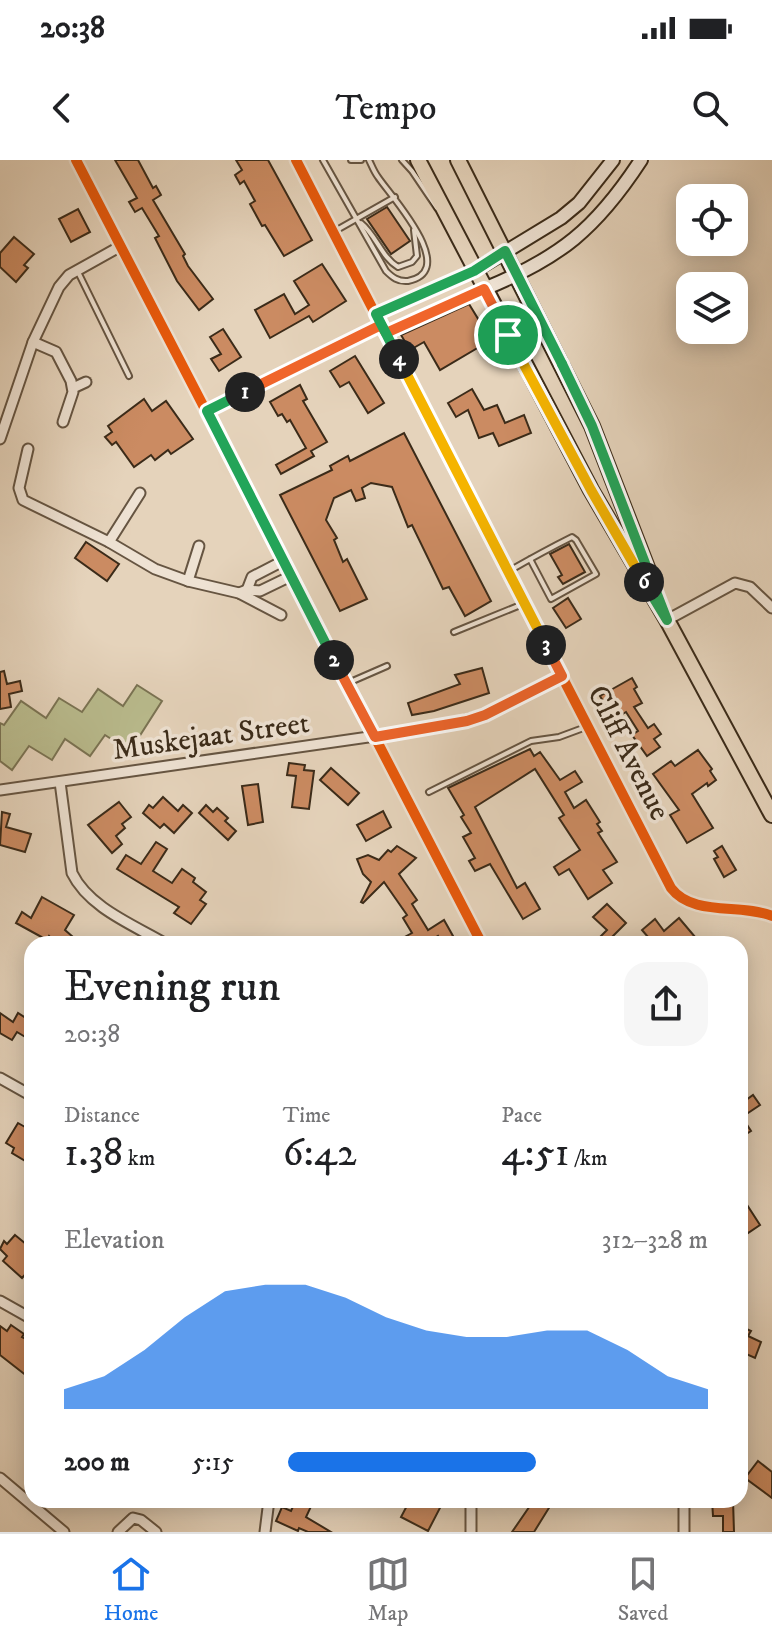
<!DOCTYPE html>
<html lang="en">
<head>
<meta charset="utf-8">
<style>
	body { margin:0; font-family:"IM FELL DW Pica",serif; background:#f6f6f6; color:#202124; height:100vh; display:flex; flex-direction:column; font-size:30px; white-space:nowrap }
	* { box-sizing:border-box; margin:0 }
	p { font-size:26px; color:#757577 }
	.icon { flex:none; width:44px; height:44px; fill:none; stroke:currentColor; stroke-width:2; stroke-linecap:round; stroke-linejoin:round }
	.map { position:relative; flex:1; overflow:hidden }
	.sheet { position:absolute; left:24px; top:776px; width:724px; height:572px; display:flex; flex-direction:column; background:#fff; border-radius:24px; box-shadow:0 4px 20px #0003 }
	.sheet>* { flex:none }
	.fabs { position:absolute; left:676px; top:24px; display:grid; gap:16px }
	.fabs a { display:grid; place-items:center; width:72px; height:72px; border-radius:16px; background:#fff; box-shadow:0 4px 20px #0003; font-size:40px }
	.pin { position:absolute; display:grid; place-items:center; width:68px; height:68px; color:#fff; margin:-34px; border:4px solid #fff; border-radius:50%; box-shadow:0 2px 8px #0007 }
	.km { position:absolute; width:40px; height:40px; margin:-20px; border-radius:50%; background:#222; color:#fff; font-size:22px; line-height:40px; text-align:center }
	.round { display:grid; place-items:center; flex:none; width:84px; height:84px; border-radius:24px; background:#f6f6f6 }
	.headline { display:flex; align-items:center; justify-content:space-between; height:136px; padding:0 40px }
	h1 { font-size:44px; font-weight:600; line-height:60px }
	.stats { display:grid; grid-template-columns:repeat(3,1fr); gap:12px; height:136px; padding:8px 40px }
	.stats div { display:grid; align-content:center }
	.stats b { font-size:40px; font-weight:600 }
	.stats small { font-size:22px; font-weight:400 }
	.stats p { font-size:22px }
	.chart { height:224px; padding:16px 40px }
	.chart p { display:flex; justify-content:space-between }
	.chart svg { width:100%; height:144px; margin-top:8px; fill:#1a73e8; opacity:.7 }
	ul { padding:0 40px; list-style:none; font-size:26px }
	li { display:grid; grid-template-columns:128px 96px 1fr; align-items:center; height:60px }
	li i { height:20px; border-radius:10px; background:#1a73e8 }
	.status { display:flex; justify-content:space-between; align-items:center; height:56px; padding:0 40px; background:#fff; direction:ltr }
	.status svg { height:22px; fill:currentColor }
	header { display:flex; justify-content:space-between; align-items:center; height:104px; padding:0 40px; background:#fff; font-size:36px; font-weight:600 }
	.tab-bar { display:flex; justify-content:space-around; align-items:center; height:112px; border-top:2px solid #e0e0e0; background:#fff; font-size:22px; color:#757577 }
	.tab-bar a { display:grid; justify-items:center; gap:4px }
	.tab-bar .current { color:#1a73e8 }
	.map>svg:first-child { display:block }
	.pitch { fill:#b9bb8d; stroke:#7a7353; stroke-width:2 }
	.building { fill:#cb8b62; stroke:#3b2b19; stroke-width:2 }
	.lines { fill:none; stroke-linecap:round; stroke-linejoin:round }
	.lane-casing { stroke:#665542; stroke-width:8 }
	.street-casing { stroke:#665542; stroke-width:13 }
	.secondary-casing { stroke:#3b2b19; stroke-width:16 }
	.primary-casing { stroke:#3b2b19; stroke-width:18 }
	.lane { stroke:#eee2d3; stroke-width:4 }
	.street { stroke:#eee2d3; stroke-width:9 }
	.secondary { stroke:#eee2d3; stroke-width:12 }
	.primary { stroke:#e5d3bb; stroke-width:14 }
	.cycleway-casing { stroke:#eee2d3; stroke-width:15 }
	.cycleway { stroke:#e8590c; stroke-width:10 }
	.split-1-casing { stroke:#fff; stroke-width:16 }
	.split-2-casing { stroke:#fff; stroke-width:16 }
	.split-3-casing { stroke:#fff; stroke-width:16 }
	.split-4-casing { stroke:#fff; stroke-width:16 }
	.split-5-casing { stroke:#fff; stroke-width:16 }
	.split-6-casing { stroke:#fff; stroke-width:16 }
	.split-7-casing { stroke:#fff; stroke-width:16 }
	.split-1 { stroke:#f0652b; stroke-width:10 }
	.split-2 { stroke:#22a559; stroke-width:10 }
	.split-3 { stroke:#f0652b; stroke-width:10 }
	.split-4 { stroke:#f5b400; stroke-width:10 }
	.split-5 { stroke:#22a559; stroke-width:10 }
	.split-6 { stroke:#22a559; stroke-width:10 }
	.split-7 { stroke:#f5b400; stroke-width:10 }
	.labels { text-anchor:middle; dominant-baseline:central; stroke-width:7; stroke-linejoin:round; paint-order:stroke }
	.street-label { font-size:30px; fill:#3b2b19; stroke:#eee2d3 }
</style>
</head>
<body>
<div class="status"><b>20:38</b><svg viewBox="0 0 49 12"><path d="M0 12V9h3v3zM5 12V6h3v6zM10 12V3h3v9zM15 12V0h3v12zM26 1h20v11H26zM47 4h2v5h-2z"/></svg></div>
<header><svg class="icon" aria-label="back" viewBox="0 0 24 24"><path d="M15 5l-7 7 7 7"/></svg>Tempo<svg class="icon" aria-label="search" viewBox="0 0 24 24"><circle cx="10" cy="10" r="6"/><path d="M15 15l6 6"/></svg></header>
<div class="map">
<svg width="772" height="1372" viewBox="0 0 772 1372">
	<rect width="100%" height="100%" fill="#e5d3bb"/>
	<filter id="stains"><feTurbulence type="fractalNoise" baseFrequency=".0025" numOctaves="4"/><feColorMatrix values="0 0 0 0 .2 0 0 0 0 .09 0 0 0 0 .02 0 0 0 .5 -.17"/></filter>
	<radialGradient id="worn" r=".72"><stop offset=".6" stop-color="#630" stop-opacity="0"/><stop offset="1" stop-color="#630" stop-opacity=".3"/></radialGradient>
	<polygon class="pitch" points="137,525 162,541 130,591 105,575 90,596 65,579 52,600 29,586 12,610 0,601 0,563 4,565 21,541 46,558 59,538 82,552 98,529 123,546"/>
	<g class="building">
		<polygon points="115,0 138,0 153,28 156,26 161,35 153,40 185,94 183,96 188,106 213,139 199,150 177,121 155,78 159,76 142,48 135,52 129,42 137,38"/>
		<polygon points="236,0 268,0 312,80 284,96 265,65 262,66 250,44 255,41 244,21 240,24 235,15 242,10"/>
		<polygon points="387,47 410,81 391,94 367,59"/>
		<polygon points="78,49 90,72 71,82 59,59"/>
		<polygon points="14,77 34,94 24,105 28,108 16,122 0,107 0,93"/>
		<polygon points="322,104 346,141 313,162 309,156 270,178 255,150 284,134 295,154 309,145 294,121"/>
		<polygon points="469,144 491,180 440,210 424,182 410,190 401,175"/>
		<polygon points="223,169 241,197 219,211 211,199 221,194 210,177"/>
		<polygon points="355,196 384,243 368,253 349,222 340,227 330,211"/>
		<polygon points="300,225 307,239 303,241 327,282 311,291 314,296 281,314 276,305 306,288 290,260 287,262 282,254 278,256 270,242"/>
		<polygon points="472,229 484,250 497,245 505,263 524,255 531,273 499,286 493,273 479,278 468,250 456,257 448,243"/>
		<polygon points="144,239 152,251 166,241 193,279 171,294 168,290 155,300 151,295 134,307 116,282 112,285 105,277 112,272 108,266"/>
		<polygon points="404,273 491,441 465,456 449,427 443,429 412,365 408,367 392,327 371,323 362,328 365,338 356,341 351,330 334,338 326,360 337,378 334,380 343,402 347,399 367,439 340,451 280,335 332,310 330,306 348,296 350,301"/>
		<polygon points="86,382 119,404 107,421 75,398"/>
		<polygon points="569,384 585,412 563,424 558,417 562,415 550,394"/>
		<polygon points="568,438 581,459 566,468 553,448"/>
		<polygon points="482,508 489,533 434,551 412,555 408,543 460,524 455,515"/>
		<polygon points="4,511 7,524 20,521 22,531 9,534 11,547 0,549 0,512"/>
		<polygon points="632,518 637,527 634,529 642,543 634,547 648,568 654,564 661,574 654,579 660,587 647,596 632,575 638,571 626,552 614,559 600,536"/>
		<polygon points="530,589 534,596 540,592 560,620 575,611 582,622 565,632 574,648 586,640 600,662 597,664 602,671 598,673 617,702 603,710 612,723 588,739 569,709 559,715 554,707 580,690 559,658 564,655 535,609 475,647 517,728 525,723 540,749 523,759 490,704 475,711 469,701 475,698 463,677 471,673 461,657 464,655 448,628"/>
		<polygon points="698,590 712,609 710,611 716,620 708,626 707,623 692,634 713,668 687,683 670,655 679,650 653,614 671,601 675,606"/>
		<polygon points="289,603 305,605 304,610 314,611 309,649 292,647 296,616 287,615"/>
		<polygon points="331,608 359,633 348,645 320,620"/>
		<polygon points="258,624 263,662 248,665 242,626"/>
		<polygon points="163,637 178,651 183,645 192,653 174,673 164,664 160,668 143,653 149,645 153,648"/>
		<polygon points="119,642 131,657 122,664 125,668 116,676 122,684 112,693 88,665"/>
		<polygon points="206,645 213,652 217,648 228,658 225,661 236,671 228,680 199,653"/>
		<polygon points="383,651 391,667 366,681 357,665"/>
		<polygon points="2,652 10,654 6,667 31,674 25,692 0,685"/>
		<polygon points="156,682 167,689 153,711 172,723 182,709 195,718 193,722 206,732 200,740 206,744 191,764 174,753 179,747 117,709 126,695 141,704"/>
		<polygon points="397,686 416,698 399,714 417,740 412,744 428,770 444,760 453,776 442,783 438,776 425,784 406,784 403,778 412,773 403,758 407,755 384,722 363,743 361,742 371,722 363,714 357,699 368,695 379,700 388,690 391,692"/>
		<polygon points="722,686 736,710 724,717 714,699 718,697 714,691"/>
		<polygon points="42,737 74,755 65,770 81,784 57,784 49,776 47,780 16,763 22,752 31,758"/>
		<polygon points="607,744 626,763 607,782 601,776 607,770 593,757"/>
		<polygon points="679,758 701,784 654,784 642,770 655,759 664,771"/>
		<polygon points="0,853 13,862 18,853 32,862 32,881 17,872 12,880 0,873"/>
		<polygon points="740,930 746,940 753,935 760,945 742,957 751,971 740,978"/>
		<polygon points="18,963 32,971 32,1005 12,993 14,988 6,983"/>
		<polygon points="740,1034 760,1065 748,1073 740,1061"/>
		<polygon points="15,1075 32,1089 32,1107 22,1118 3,1101 7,1096 0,1089 4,1081 7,1084"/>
		<polygon points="11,1165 24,1174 22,1177 32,1182 32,1220 0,1195 0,1166 7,1171"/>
		<polygon points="742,1167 751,1171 748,1176 761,1182 755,1198 742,1192 740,1196"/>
		<polygon points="758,1301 772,1312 772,1338 745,1318"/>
		<polygon points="296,1340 314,1340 306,1357 331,1372 308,1372 299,1368 298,1371 276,1361 282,1347 291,1351"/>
		<polygon points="410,1340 434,1340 442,1344 428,1371 401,1357"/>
		<polygon points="534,1340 546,1340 552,1343 534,1372 512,1372"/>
		<polygon points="712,1340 733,1340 734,1372 723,1372 723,1356 713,1356"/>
	</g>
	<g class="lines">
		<defs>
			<g id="lane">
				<path d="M323,0L386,111C392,117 398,122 408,121C461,111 389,34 378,17C374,12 372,6 369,0"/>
				<polyline points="351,0 361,0"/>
				<polyline points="402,0 412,11 437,48"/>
				<path d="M361,63C376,75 382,98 398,107L412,102L417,96L414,70"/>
				<polyline points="335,71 395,37"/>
				<polyline points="78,112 129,216"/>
				<path d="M509,411C530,399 550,388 572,377L576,380L596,414L551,439L530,399"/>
				<polyline points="454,472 523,444"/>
				<polyline points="348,523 387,506"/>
				<polyline points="429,632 531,581 559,577 586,567"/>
			</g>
			<g id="street">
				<polyline points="76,0 482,784"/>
				<path d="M296,0L671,728C693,757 741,743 772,756"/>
				<polyline points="376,154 474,111"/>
				<polyline points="386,173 484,129"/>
				<polyline points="33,182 56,192 71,221 73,232 63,262"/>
				<polyline points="73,228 86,222"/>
				<polyline points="207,251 381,165"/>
				<polyline points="0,279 33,182 59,127 69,115 121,86"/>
				<polyline points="28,289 19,328 23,340 109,382 155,409 188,421 239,433 281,455"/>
				<polyline points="109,382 140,333"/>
				<polyline points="188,421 199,386"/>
				<polyline points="247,430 252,417 283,401"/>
				<polyline points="239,433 247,430 260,431 291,416"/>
				<polyline points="667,460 735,423 750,427 772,448"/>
				<path d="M60,622L72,713C89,748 134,765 166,784"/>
				<polyline points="0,630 438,567 485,555 562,516"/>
				<polyline points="0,918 32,936"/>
				<polyline points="0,1141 32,1159"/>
				<polyline points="0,1318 64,1372"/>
				<polyline points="118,1372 133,1358 141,1360 156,1372"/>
				<polyline points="265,1372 269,1340"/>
				<polyline points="471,1372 471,1340"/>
				<polyline points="684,1372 684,1340"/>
			</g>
			<g id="secondary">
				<polyline points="474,111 561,58 579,43 613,0"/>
				<path d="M484,129C560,98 596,69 641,0"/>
			</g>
			<g id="primary">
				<polyline points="418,0 591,330 667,460 772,655"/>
				<polyline points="458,0 592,266 651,418"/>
			</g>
		</defs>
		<use href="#lane" class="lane-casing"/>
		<use href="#street" class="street-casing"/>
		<use href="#secondary" class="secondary-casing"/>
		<use href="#primary" class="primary-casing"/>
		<use href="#lane" class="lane"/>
		<use href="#street" class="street"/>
		<use href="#secondary" class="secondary"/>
		<use href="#primary" class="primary"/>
		<defs>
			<g id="cycleway">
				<polyline points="76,0 482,784"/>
				<path d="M296,0L671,728C693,757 741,743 772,756"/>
			</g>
		</defs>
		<use href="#cycleway" class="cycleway-casing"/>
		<use href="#cycleway" class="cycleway"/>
	</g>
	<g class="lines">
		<defs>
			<polyline id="split-1" points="245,232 381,165 386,173 484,129 508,175"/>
			<polyline id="split-2" points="245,232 207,251 334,500"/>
			<polyline id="split-3" points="334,500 375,577 467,561 485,555 562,516 546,485"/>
			<polyline id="split-4" points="399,199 546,485"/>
			<polyline id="split-5" points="399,199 376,154 474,111 505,91 562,204"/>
			<polyline id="split-6" points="562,204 592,266 667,460 644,422"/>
			<polyline id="split-7" points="508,175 591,330 644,422"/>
		</defs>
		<use href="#split-1" class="split-1-casing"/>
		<use href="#split-2" class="split-2-casing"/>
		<use href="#split-3" class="split-3-casing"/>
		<use href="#split-4" class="split-4-casing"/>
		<use href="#split-5" class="split-5-casing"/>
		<use href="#split-6" class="split-6-casing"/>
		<use href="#split-7" class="split-7-casing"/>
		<use href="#split-1" class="split-1"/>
		<use href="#split-2" class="split-2"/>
		<use href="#split-3" class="split-3"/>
		<use href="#split-4" class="split-4"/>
		<use href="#split-5" class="split-5"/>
		<use href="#split-6" class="split-6"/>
		<use href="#split-7" class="split-7"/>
	</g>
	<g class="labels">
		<g class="street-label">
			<text transform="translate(211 577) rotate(-8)">Muskejaat Street</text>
			<text transform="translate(628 593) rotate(63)">Cliff Avenue</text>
		</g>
	</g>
	<rect width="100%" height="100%" filter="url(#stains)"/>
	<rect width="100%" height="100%" fill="url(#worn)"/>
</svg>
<div class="fabs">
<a><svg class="icon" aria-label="locate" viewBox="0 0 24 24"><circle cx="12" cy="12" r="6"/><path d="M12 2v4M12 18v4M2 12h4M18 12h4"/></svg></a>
<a><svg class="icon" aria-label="layers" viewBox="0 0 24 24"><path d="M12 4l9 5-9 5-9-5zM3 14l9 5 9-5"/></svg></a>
</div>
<div class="pin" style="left:508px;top:175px;background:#1e9e55"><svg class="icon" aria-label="arrive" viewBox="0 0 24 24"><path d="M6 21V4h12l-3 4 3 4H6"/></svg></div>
<b class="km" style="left:245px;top:232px">1</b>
<b class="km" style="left:334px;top:500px">2</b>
<b class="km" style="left:546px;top:485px">3</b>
<b class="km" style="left:399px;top:199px">4</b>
<b class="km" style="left:644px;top:422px">6</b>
<section class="sheet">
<div class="headline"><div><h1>Evening run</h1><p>20:38</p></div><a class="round"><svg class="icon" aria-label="share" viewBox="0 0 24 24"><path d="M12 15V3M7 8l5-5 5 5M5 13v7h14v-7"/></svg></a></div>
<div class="stats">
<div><p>Distance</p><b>1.38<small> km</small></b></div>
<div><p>Time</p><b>6:42</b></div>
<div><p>Pace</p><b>4:51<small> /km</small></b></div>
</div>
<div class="chart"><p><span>Elevation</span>312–328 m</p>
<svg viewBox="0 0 160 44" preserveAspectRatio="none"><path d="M0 44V38L10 34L20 26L30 16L40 8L50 6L60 6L70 10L80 16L90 20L100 22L110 22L120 20L130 20L140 26L150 34L160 38V44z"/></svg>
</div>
<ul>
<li><b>200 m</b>5:15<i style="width:59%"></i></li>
</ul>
</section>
</div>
<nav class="tab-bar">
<a class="current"><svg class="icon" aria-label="home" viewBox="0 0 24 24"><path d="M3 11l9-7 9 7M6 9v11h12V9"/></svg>Home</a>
<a><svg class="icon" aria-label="map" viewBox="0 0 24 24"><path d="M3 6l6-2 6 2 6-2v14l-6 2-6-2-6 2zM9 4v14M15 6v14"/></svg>Map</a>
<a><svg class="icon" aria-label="saved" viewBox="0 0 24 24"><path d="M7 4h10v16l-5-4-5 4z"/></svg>Saved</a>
</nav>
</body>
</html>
